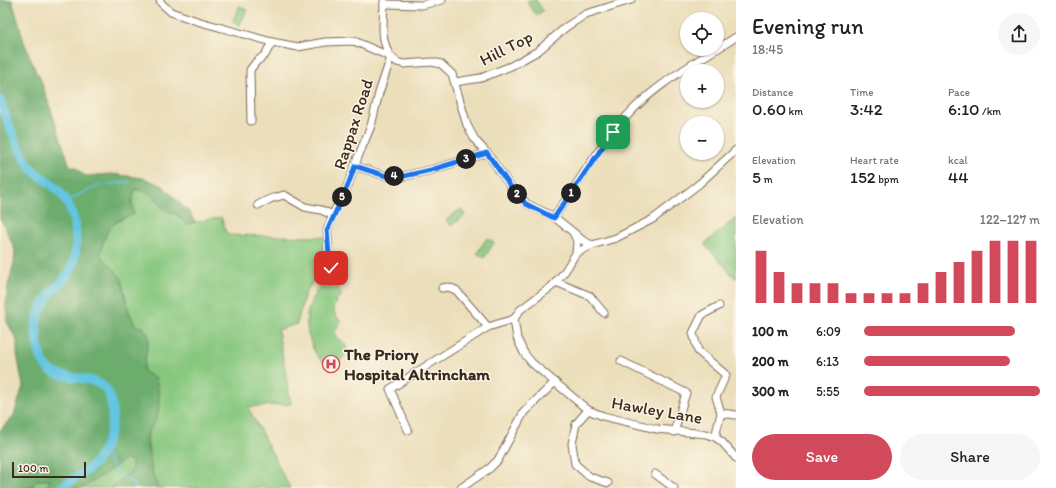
<!DOCTYPE html>
<html lang="en">
<head>
<meta charset="utf-8">
<style>
	body { margin:0; font-family:Itim,sans-serif; background:#f6f6f6; color:#202124; height:100vh; display:flex; flex-direction:column; font-size:15px; white-space:nowrap }
	* { box-sizing:border-box; margin:0 }
	p { font-size:13px; color:#757577 }
	.icon { flex:none; width:22px; height:22px; fill:none; stroke:currentColor; stroke-width:2; stroke-linecap:round; stroke-linejoin:round }
	.map { position:relative; flex:1; overflow:hidden }
	.panel { display:flex; flex-direction:column; background:#fff; width:320px }
	.panel>* { flex:none }
	.tools { position:absolute; left:680px; top:12px; display:grid; gap:8px }
	.tools a { display:grid; place-items:center; width:44px; height:44px; border-radius:50%; background:#fff; box-shadow:0 1px 3px #0004; font-size:20px }
	.scale { position:absolute; left:12px; bottom:10px; width:74px; box-sizing:border-box; padding-left:4px; border:2px solid #3b2a1e; border-top:0; font-size:11px; line-height:14px; white-space:nowrap; color:#3b2a1e; -webkit-text-stroke:3px #fcf5e5; paint-order:stroke }
	.pin { position:absolute; display:grid; place-items:center; width:34px; height:34px; color:#fff; margin:-17px; border-radius:8px; box-shadow:0 2px 6px #0006 }
	.km { position:absolute; width:20px; height:20px; margin:-10px; border-radius:50%; background:#222; color:#fff; font-size:11px; line-height:20px; text-align:center }
	.round { display:grid; place-items:center; flex:none; width:42px; height:42px; border-radius:21px; background:#f6f6f6 }
	.head { display:flex; align-items:center; justify-content:space-between; height:68px; padding:0 16px }
	h1 { font-size:22px; font-weight:600; line-height:30px }
	.figures { display:grid; grid-template-columns:repeat(3,1fr); gap:6px; height:68px; padding:4px 16px }
	.figures div { display:grid; align-content:center }
	.figures b { font-size:17px; font-weight:600 }
	.figures small { font-size:11px; font-weight:400 }
	.figures p { font-size:11px }
	.chart { height:112px; padding:8px 16px }
	.chart p { display:flex; justify-content:space-between }
	.chart svg { width:100%; height:72px; margin-top:4px; stroke:#d1495b; stroke-width:6 }
	.button { display:flex; gap:8px; margin-top:auto; padding:8px 16px }
	.button a { flex:1; height:46px; border-radius:24px; background:#d1495b; color:#fff; font-size:16px; font-weight:600; line-height:46px; text-align:center }
	.button a+a { background:#f6f6f6; color:#202124 }
	ul { padding:0 16px; list-style:none; font-size:13px }
	li { display:grid; grid-template-columns:64px 48px 1fr; align-items:center; height:30px }
	li i { height:10px; border-radius:5px; background:#d1495b }
	main { display:flex; flex:1; min-height:0 }
	.map>svg:first-child { display:block }
	.green { fill:#86c77e; stroke:#60784e }
	.forest { fill:#6cac6d; stroke:#546b46 }
	.lines { fill:none; stroke-linecap:round; stroke-linejoin:round }
	.stream { stroke:#64c6e2; stroke-width:1.5 }
	.river { stroke:#64c6e2; stroke-width:9 }
	.minor-casing { stroke:#796955; stroke-width:9 }
	.minor { stroke:#fff; stroke-width:7 }
	.route-casing { stroke:#fff; stroke-width:8 }
	.route { stroke:#1a73e8; stroke-width:5 }
	.labels { text-anchor:middle; dominant-baseline:central; stroke-width:3; stroke-linejoin:round; paint-order:stroke }
	.street-label { font-size:17px; fill:#3b2a1e; stroke:#fcf5e5 }
	.poi-label { font-size:17px; font-weight:bold; fill:#3b2a1e; stroke:#fcf5e5; text-anchor:start }
</style>
</head>
<body>
<main>
<div class="map">
<svg width="736" height="488" viewBox="0 0 736 488">
	<rect width="100%" height="100%" fill="#fcf5e5"/>
	<filter id="ink" filterUnits="userSpaceOnUse"><feTurbulence type="fractalNoise" baseFrequency=".025" numOctaves="2"/><feDisplacementMap in="SourceGraphic" scale="8" xChannelSelector="R" yChannelSelector="G"/><feConvolveMatrix kernelMatrix="1 2 1 2 8 2 1 2 1" color-interpolation-filters="sRGB"/></filter>
	<filter id="wash" filterUnits="userSpaceOnUse"><feTurbulence type="fractalNoise" baseFrequency=".012" numOctaves="4" result="noise"/><feDisplacementMap in="SourceGraphic" scale="16" xChannelSelector="R" yChannelSelector="G"/><feGaussianBlur stdDeviation="0.9" result="paint"/><feColorMatrix in="noise" values="0 0 0 0 0 0 0 0 0 0 0 0 0 0 0 0 0 1.4 0 .05"/><feComposite in="paint" operator="in"/></filter>
	<g filter="url(#wash)">
		<rect width="100%" height="100%" fill="#ebdeba"/>
		<g class="green">
			<polygon points="528,0 536,0 543,11 536,15 527,1"/>
			<polygon points="240,6 247,10 239,26 232,22"/>
			<path d="M135,189L150,193L163,208L177,215L187,224L221,217L227,235L325,237V256L328,261L305,293L297,324L278,330L291,404L248,407L290,488H158L153,478L147,439L151,427L157,417L159,390L143,372L149,337L143,327L136,326L129,312L121,278L100,255C105,229 109,223 134,214L132,202Z"/>
			<polygon points="461,209 465,215 451,226 446,220"/>
			<polygon points="736,218 736,279 704,244"/>
			<polygon points="487,238 494,243 484,258 477,253"/>
			<path d="M331,273L342,296L336,299L337,303L333,307L335,314L341,322L334,333L336,337L345,344L347,349C344,358 340,364 330,366C321,362 316,355 312,346C300,315 310,296 331,273Z"/>
			<polygon points="125,458 132,461 132,471 110,488 82,488 102,476"/>
			<polygon points="37,480 52,480 45,488 31,488"/>
		</g>
		<path class="forest" d="M0,0H12L24,42L36,72L39,75L70,166L76,167L85,176L111,174L143,178L163,186L190,213L195,222L187,224L177,215L163,208L150,193L135,189L132,202L134,214C109,223 106,229 100,255L114,269L121,278L129,312L136,326L143,327L149,337L143,371L156,379C159,391 161,405 157,417C155,424 147,430 147,439C146,451 153,477 158,488H110L132,471V461L125,459L102,476L82,488H45L51,480H37L31,488H0V430L14,415L23,386L17,354V340L7,322L6,305L8,285L14,263L15,250L3,223L0,219Z"/>
		<g class="lines">
			<g class="stream">
				<polyline points="67,201 99,185 130,182"/>
				<polyline points="104,449 115,472 135,485 134,488"/>
			</g>
			<path class="river" d="M0,100C6,119 19,154 32,169C37,175 45,179 51,184C68,197 75,215 76,236C76,247 76,261 70,271C66,279 58,285 52,292C35,312 33,329 40,354C48,387 86,370 105,388C110,393 111,401 112,408C114,428 106,451 92,466C86,472 79,475 72,480C68,483 65,486 60,488"/>
		</g>
	</g>
	<g filter="url(#ink)">
		<g class="lines">
			<defs>
				<g id="minor">
					<polyline points="160,0 161,3 171,12 197,21 272,42 298,47 325,42 354,41 391,57 397,62 404,64 432,62 441,64 452,74 467,125 475,140 487,153 513,190 527,204 554,217 573,232 577,241 576,253"/>
					<path d="M384,1C384,21 379,39 391,57"/>
					<polyline points="384,4 422,5 442,0"/>
					<polyline points="717,49 736,37"/>
					<polyline points="455,82 481,78 511,66 538,51 566,27 586,14 631,0"/>
					<polyline points="251,121 250,70 256,62 265,55 272,42"/>
					<polyline points="736,150 699,184 653,219 616,238 592,245 576,253 565,271 556,282 551,287 520,310 514,319 517,338 524,353 532,363 588,410 603,416 657,429 706,434 715,437 722,442 736,458"/>
					<polyline points="355,166 386,176 400,177 431,170 487,153"/>
					<polyline points="258,205 270,199 284,195 305,207 321,210 333,215"/>
					<path d="M554,217C578,184 599,146 627,116C652,88 685,69 716,49"/>
					<polyline points="574,233 582,240 592,245"/>
					<polyline points="331,268 332,265 328,253 328,237 327,231 334,212 348,185 358,157 371,126 379,93 391,57"/>
					<polyline points="556,282 590,296 604,313"/>
					<polyline points="442,288 448,287 456,290 488,327"/>
					<polyline points="719,306 702,315 693,333 698,351 726,375 716,397 721,413"/>
					<polyline points="621,361 686,393 674,432"/>
					<polyline points="588,410 576,424 572,444 575,464 590,477 608,483"/>
					<polyline points="408,430 390,389 488,327 514,319"/>
					<polyline points="715,437 721,413 736,415"/>
					<polyline points="655,474 674,488"/>
					<polyline points="461,488 490,468 498,460 524,412 555,382"/>
				</g>
			</defs>
			<use href="#minor" class="minor-casing"/>
			<use href="#minor" class="minor"/>
		</g>
	</g>
	<g class="lines" filter="url(#ink)">
		<defs>
			<path id="route" d="M331,268L332,265C327,254 329,243 327,231L348,185L355,166L386,176L400,177L431,170L487,153L513,190L526,204L554,218L613,132"/>
		</defs>
		<use href="#route" class="route-casing"/>
		<use href="#route" class="route"/>
	</g>
	<defs>
		<symbol id="hospital-ring" viewBox="-11 -11 22 22"><circle r="9.5" fill="#fcf5e5" stroke="#d1495b" stroke-width="1.5"/><path d="M-5-5h3v3.5h4V-5h3V5h-3V1.5h-4V5h-3Z" fill="#d1495b"/></symbol>
	</defs>
	<g fill-rule="evenodd">
		<use href="#hospital-ring" x="321" y="354" width="20" height="20"/>
	</g>
	<g class="labels">
		<g class="street-label">
			<text transform="translate(506 48) rotate(-27)">Hill Top</text>
			<text transform="translate(353 124) rotate(-72)">Rappax Road</text>
			<text transform="translate(657 410) rotate(10)">Hawley Lane</text>
		</g>
		<g class="poi-label">
			<text x="344" y="354">The Priory<tspan x="344" dy="20">Hospital Altrincham</tspan></text>
		</g>
	</g>
</svg>
<div class="tools">
<a><svg class="icon" aria-label="locate" viewBox="0 0 24 24"><circle cx="12" cy="12" r="6"/><path d="M12 2v4M12 18v4M2 12h4M18 12h4"/></svg></a>
<a>+</a>
<a>−</a>
</div>
<div class="scale">100 m</div>
<div class="pin" style="left:613px;top:132px;background:#1e9e55"><svg class="icon" aria-label="arrive" viewBox="0 0 24 24"><path d="M6 21V4h12l-3 4 3 4H6"/></svg></div>
<div class="pin" style="left:331px;top:268px;background:#d93025"><svg class="icon" aria-label="check" viewBox="0 0 24 24"><path d="M5 12l5 5 9-10"/></svg></div>
<b class="km" style="left:571px;top:193px">1</b>
<b class="km" style="left:517px;top:194px">2</b>
<b class="km" style="left:466px;top:159px">3</b>
<b class="km" style="left:394px;top:176px">4</b>
<b class="km" style="left:342px;top:197px">5</b>
</div>
<section class="panel">
<div class="head"><div><h1>Evening run</h1><p>18:45</p></div><a class="round"><svg class="icon" aria-label="share" viewBox="0 0 24 24"><path d="M12 15V3M7 8l5-5 5 5M5 13v7h14v-7"/></svg></a></div>
<div class="figures">
<div><p>Distance</p><b>0.60<small> km</small></b></div>
<div><p>Time</p><b>3:42</b></div>
<div><p>Pace</p><b>6:10<small> /km</small></b></div>
</div>
<div class="figures">
<div><p>Elevation</p><b>5<small> m</small></b></div>
<div><p>Heart rate</p><b>152<small> bpm</small></b></div>
<div><p>kcal</p><b>44</b></div>
</div>
<div class="chart"><p><span>Elevation</span>122–127 m</p>
<svg viewBox="0 0 160 44" preserveAspectRatio="none"><path d="M5 44V12M15 44V25M25 44V32M35 44V32M45 44V32M55 44V38M65 44V38M75 44V38M85 44V38M95 44V32M105 44V25M115 44V19M125 44V12M135 44V6M145 44V6M155 44V6"/></svg>
</div>
<ul>
<li><b>100 m</b>6:09<i style="width:86%"></i></li>
<li><b>200 m</b>6:13<i style="width:83%"></i></li>
<li><b>300 m</b>5:55<i style="width:100%"></i></li>
</ul>
<div class="button"><a>Save</a><a>Share</a></div>
</section>
</main>
</body>
</html>
